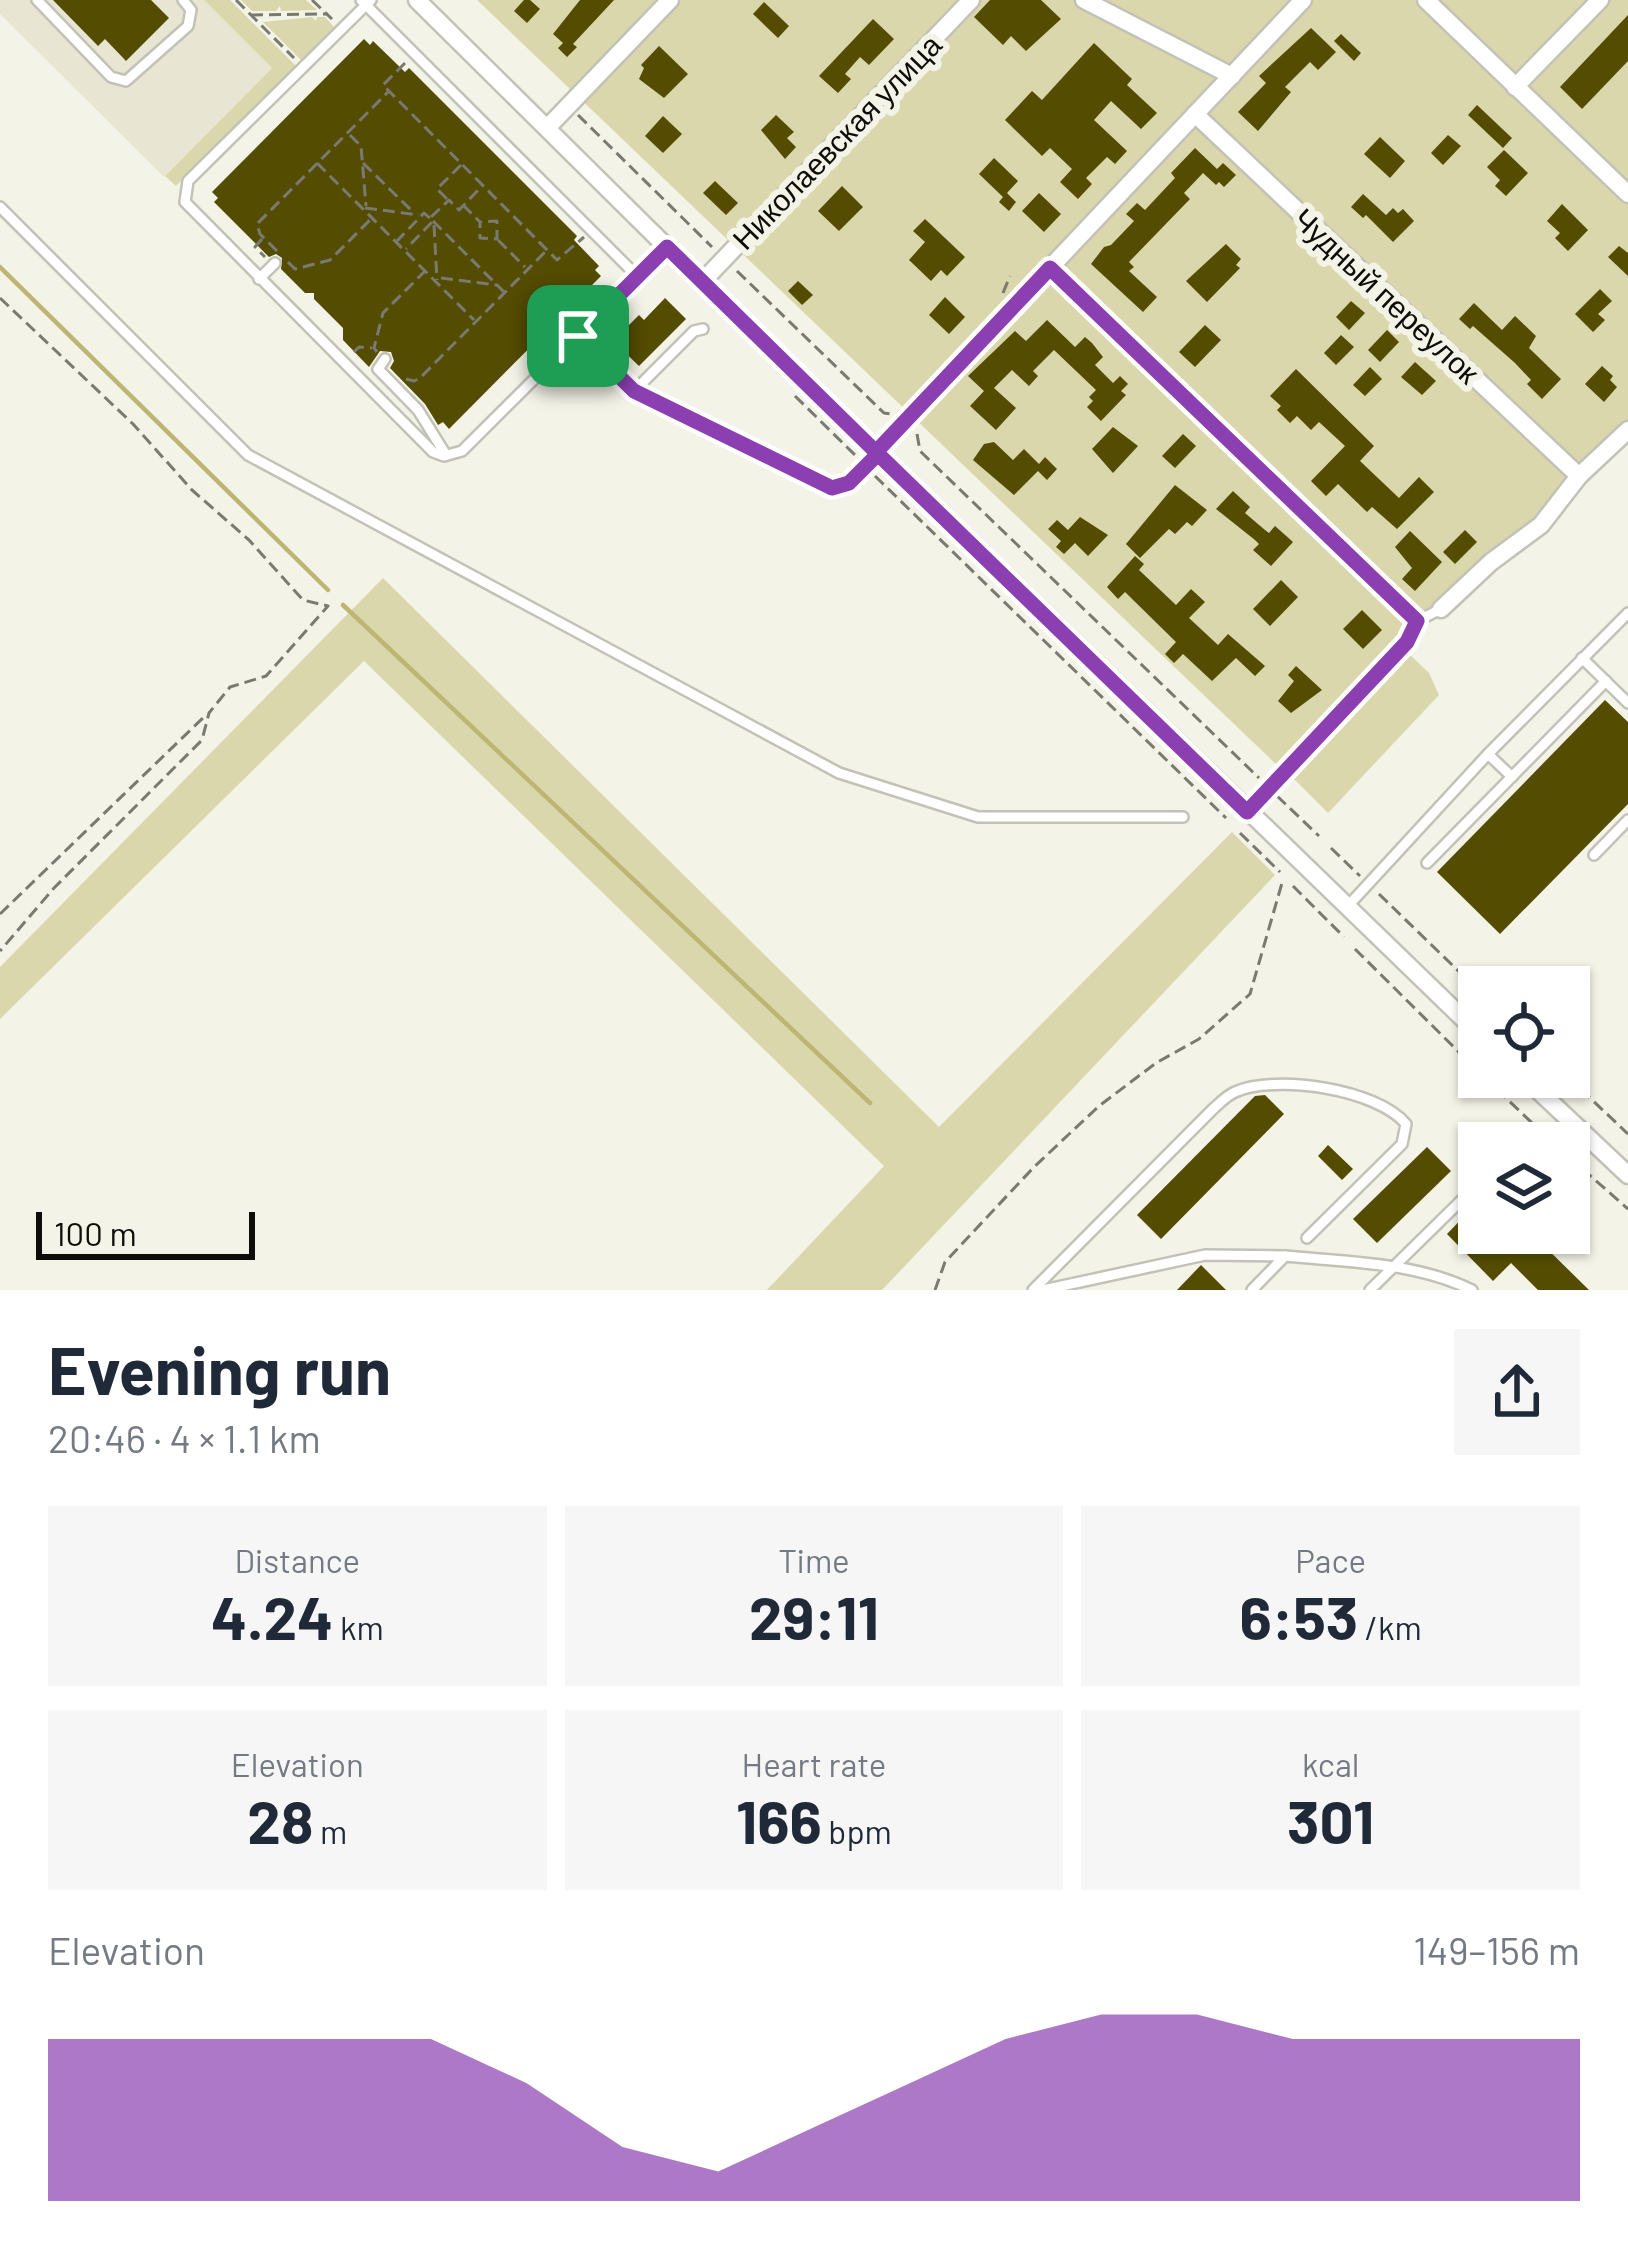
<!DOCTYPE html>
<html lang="en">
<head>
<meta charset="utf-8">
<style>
	body { margin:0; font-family:Barlow,sans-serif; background:#f6f6f7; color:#1f2937; height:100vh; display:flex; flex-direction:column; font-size:45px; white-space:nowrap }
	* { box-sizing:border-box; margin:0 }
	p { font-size:39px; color:#747a83 }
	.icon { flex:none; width:66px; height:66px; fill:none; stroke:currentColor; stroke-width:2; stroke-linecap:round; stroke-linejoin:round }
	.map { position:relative; height:1290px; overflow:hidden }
	.side { display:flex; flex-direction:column; background:#fff; flex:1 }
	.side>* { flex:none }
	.tools { position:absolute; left:1458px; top:966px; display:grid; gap:24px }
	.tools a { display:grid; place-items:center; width:132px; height:132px; border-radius:0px; background:#fff; box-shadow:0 3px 9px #0004; font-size:60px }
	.scale { position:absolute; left:36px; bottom:30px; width:219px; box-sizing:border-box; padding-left:12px; border:6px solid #0e0d0a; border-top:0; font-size:33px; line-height:42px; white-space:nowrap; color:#0e0d0a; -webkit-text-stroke:9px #f4f3e7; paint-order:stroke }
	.pin { position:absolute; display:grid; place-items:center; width:102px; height:102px; color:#fff; margin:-51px; border-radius:24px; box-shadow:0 6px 18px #0006 }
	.round { display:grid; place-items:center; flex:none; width:126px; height:126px; border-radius:0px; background:#f6f6f7 }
	.head { display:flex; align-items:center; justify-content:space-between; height:204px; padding:0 48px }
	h1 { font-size:66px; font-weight:700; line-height:90px }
	.stats { display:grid; grid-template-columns:repeat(3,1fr); gap:18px; height:204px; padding:12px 48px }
	.stats div { display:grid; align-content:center; border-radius:0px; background:#f6f6f7; text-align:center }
	.stats b { font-size:60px; font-weight:700 }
	.stats small { font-size:33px; font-weight:400 }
	.stats p { font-size:33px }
	.chart { height:336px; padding:24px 48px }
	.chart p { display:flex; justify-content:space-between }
	.chart svg { width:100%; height:216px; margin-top:12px; fill:#8b3fb0; opacity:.7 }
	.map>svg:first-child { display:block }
	.built { fill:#e8e6d3 }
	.green { fill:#dbd7ac }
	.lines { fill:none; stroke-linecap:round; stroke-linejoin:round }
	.stream { stroke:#bdb673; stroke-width:4.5 }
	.building { fill:#544c00 }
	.lane-casing { stroke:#c3c2b7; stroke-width:14 }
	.street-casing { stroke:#c3c2b7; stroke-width:21 }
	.path { stroke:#7a7972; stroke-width:3; stroke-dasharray:12 6; stroke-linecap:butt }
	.lane { stroke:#fff; stroke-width:9 }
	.street { stroke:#fff; stroke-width:16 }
	.route-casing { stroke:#fff; stroke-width:24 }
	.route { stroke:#8b3fb0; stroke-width:15 }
	.labels { text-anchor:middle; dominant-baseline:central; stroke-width:12; stroke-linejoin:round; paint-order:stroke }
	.street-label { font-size:30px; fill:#0e0d0a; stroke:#f4f3e7 }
</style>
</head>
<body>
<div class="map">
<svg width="1628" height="1290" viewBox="0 0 1628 1290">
	<rect width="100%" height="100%" fill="#f4f3e7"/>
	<polygon class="built" points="0,0 204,0 272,68 164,177 0,14"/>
	<g class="green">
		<polygon points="204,0 230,0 296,66 176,186 165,176 272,68"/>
		<polygon points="241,0 306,0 317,10 281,11 280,6 276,11 252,11"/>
		<polygon points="477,0 1628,0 1628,427 1279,767"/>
		<polygon points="312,17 316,21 317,17 325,17 334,27 301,60 263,22"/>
		<polygon points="383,578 939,1127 1232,832 1275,875 882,1290 767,1290 884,1166 364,661 0,1019 0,967"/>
		<polygon points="1408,653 1429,673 1439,695 1328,813 1292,777"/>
	</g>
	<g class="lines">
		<g class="stream">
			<polyline points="0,267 328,590"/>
			<polyline points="343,605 870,1103"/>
		</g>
	</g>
	<g class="building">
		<polygon points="53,0 151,0 169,18 126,61 105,39 98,46"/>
		<polygon points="524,0 530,0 540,9 527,23 514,11"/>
		<polygon points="580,0 614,0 573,44 577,47 567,57 558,48 563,43 553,34"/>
		<polygon points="990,0 1041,0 1061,19 1026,51 1011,36 1003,45 974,17"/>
		<polygon points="764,2 789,26 778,38 753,14"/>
		<polygon points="1628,15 1628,61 1582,109 1560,87"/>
		<polygon points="873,19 894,39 869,65 860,57 845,74 851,79 838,93 819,76"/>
		<polygon points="1311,28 1336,52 1318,70 1310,62 1285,87 1291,92 1258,131 1238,112 1266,83 1259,76"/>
		<polygon points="1341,34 1361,53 1354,61 1334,41"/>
		<polygon points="364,39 370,45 373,41 405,72 409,68 577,236 574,240 599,266 595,270 601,276 449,429 443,422 438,425 425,404 390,368 394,361 391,352 380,351 369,367 343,340 343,328 314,299 314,293 305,293 281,269 282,258 276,254 269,257 214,202 218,198 212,192"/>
		<polygon points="1094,43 1132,79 1127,85 1157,113 1141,129 1111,101 1094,120 1127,151 1115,164 1107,157 1086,178 1092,184 1078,199 1060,182 1072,169 1050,148 1042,156 1005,120 1032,91 1042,100"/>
		<polygon points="659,46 688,74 664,98 639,79 644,68 641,65"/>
		<polygon points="1477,105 1512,138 1503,148 1468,115"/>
		<polygon points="776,115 794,132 787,138 796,147 785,159 761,130"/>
		<polygon points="663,116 682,134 663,153 645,136"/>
		<polygon points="1448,135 1461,146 1443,165 1431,153"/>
		<polygon points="1380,137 1405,161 1390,178 1364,154"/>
		<polygon points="1195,148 1217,169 1223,163 1236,175 1224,187 1219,182 1216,185 1203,173 1184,193 1190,199 1129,262 1134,267 1129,271 1157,297 1143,312 1091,264 1104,247 1111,245 1134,221 1126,214 1137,203 1145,210 1175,178 1171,173"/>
		<polygon points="1504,150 1528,173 1506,196 1495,186 1500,180 1487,167"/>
		<polygon points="994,158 1018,181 1007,193 1016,202 1009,211 999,202 1003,197 979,174"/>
		<polygon points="715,181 738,203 726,215 703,193"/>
		<polygon points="842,186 863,207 839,231 818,211"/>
		<polygon points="1039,193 1061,214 1044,232 1022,211"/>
		<polygon points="1363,194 1386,215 1393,208 1398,213 1403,209 1414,221 1393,242 1366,215 1363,218 1351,207"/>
		<polygon points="1562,204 1588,230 1568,251 1555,238 1560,233 1547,221"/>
		<polygon points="925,219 965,257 947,276 941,270 931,281 909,260 925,242 913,231"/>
		<polygon points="1226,244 1241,259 1236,265 1240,268 1207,302 1186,281"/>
		<polygon points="1619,246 1628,253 1628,276 1608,257"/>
		<polygon points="798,281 813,295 802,305 788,291"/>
		<polygon points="1600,289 1612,301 1598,314 1605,320 1593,332 1575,314"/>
		<polygon points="945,297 965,317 949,334 929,315"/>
		<polygon points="665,298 686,319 639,366 613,341 639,315 644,320"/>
		<polygon points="1351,301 1365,313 1349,330 1336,317"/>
		<polygon points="1474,303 1502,330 1515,316 1536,336 1529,348 1561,379 1542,399 1527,384 1531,380 1515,363 1473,326 1470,329 1459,319"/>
		<polygon points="1047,320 1075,347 1085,337 1092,343 1103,357 1095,365 1113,383 1120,376 1128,384 1121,391 1126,395 1101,421 1087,407 1093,401 1089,397 1096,390 1054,350 1033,371 1038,376 1029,386 1012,370 994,388 1016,408 996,430 970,406 984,391 968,376 1015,331 1026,341"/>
		<polygon points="1205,325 1221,340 1195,367 1179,352"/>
		<polygon points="1387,330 1399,342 1380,362 1368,350"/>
		<polygon points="1341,335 1354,347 1336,365 1324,353"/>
		<polygon points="1415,362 1436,381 1422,395 1401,377"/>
		<polygon points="1602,366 1613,376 1610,380 1617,387 1604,402 1585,384"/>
		<polygon points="1370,367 1382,379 1365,396 1353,385"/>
		<polygon points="1296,369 1374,446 1360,461 1399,498 1419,477 1434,492 1397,529 1372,507 1367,512 1338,484 1326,496 1311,481 1345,446 1319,422 1311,430 1297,416 1290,423 1277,410 1281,406 1270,396"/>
		<polygon points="1113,427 1138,446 1113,473 1092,449"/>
		<polygon points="1183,434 1196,446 1175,468 1162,456"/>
		<polygon points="994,442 1013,460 1024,449 1039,464 1045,457 1057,469 1047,480 1038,471 1014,495 973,460 984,444"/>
		<polygon points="1175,485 1207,510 1192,526 1187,522 1175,534 1169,529 1140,558 1126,544"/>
		<polygon points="1233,491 1250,507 1245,513 1265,530 1269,533 1275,526 1293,542 1271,566 1253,550 1259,544 1255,540 1216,509"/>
		<polygon points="1080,517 1108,535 1088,556 1075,543 1064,554 1056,547 1061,541 1048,529 1057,520 1068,530"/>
		<polygon points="1465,530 1477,542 1455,564 1443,552"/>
		<polygon points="1410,531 1442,562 1415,591 1402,579 1412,568 1395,547"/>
		<polygon points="1135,556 1144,564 1139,570 1176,605 1191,589 1205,602 1189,618 1218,645 1228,634 1265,666 1255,676 1236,658 1212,681 1183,654 1174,663 1165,654 1176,642 1125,592 1118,599 1107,587"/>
		<polygon points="1281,580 1298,597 1270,626 1253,609"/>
		<polygon points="1362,610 1382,630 1363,649 1343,629"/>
		<polygon points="1296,666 1322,690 1291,713 1278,701 1294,681 1288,675"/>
		<polygon points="1605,700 1628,722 1628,804 1500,934 1437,872"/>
		<polygon points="1265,1095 1284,1114 1161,1239 1137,1215 1255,1096"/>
		<polygon points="1328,1145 1353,1169 1342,1180 1318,1156"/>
		<polygon points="1427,1147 1451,1171 1377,1243 1353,1219"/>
		<polygon points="1479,1201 1479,1233 1531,1233 1589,1290 1538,1290 1511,1263 1493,1281 1447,1234"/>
		<polygon points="1201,1265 1226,1290 1177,1290"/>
	</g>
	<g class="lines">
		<defs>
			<g id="lane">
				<polyline points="37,0 111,77 126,81 188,26 191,10 183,0"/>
				<polyline points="361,0 637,276"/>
				<polyline points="371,0 188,181 185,202 433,452 444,456 462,451 667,247"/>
				<polyline points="0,207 248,455 839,773 978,817 1183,817"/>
				<polyline points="259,279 275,263"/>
				<path d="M578,336L634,391L824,486C849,492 862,470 879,454"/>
				<polyline points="385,359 378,369 418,410 446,455"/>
				<polyline points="634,391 694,331 703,329"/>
				<polyline points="1582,658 1628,703"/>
				<polyline points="1488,754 1512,777"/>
				<polyline points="1248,811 1407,642 1417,621 1441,609"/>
				<polyline points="1594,855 1628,820"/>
				<polyline points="1427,863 1606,681"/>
				<polyline points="1347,907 1488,754 1628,613"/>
				<path d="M1033,1290L1213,1109C1220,1103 1226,1096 1235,1092C1276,1074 1377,1089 1406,1124L1402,1144L1307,1238"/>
				<polyline points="1043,1290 1205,1255 1285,1256"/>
				<path d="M1252,1290L1285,1256C1347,1262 1415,1262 1472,1290"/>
				<polyline points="1370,1290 1477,1185"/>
			</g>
			<g id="street">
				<polyline points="417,0 702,282 1479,1034"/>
				<polyline points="1084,0 1232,76"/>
				<polyline points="1426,0 1628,194"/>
				<polyline points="1515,87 1600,0"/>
				<polyline points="1195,114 1579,476"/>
				<polyline points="547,128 670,0"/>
				<polyline points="1050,268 1417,621"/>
				<polyline points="702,282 971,0"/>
				<polyline points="876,452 1303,0"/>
				<polyline points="1441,609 1491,562 1541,525 1579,476 1628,430"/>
				<polyline points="1524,1077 1628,1175"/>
			</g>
		</defs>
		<use href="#lane" class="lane-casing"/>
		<use href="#street" class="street-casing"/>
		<g class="path">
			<polyline points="236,0 294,58"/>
			<polyline points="312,0 332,19"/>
			<polyline points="251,15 326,14"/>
			<polyline points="405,63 383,85 557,260 584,237"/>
			<polyline points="578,115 712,247"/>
			<polyline points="350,135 361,146 366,206"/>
			<polyline points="317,163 474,320"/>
			<polyline points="363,163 413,212"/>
			<polyline points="447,199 437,189 462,164"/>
			<polyline points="463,205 480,222 480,238 497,239 497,221 480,222"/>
			<polyline points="365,208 419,215"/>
			<polyline points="431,217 449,200 459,210 483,185"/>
			<polyline points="433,221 504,292"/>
			<polyline points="434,225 437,280"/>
			<polyline points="262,239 255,247 265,257"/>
			<polyline points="498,240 525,267"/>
			<polyline points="396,242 424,213 433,221 406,249"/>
			<polyline points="277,251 260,234 257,224 389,91"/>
			<polyline points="288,262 295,269 330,260 372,218"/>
			<polyline points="737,271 884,413 891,414"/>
			<polyline points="441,278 497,285"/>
			<polyline points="1003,293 1010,276"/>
			<polyline points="0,298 133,424 192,490 249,540 303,600 328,606 266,676 230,687 209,713 202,740 54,888 0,951"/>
			<polyline points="354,352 359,347 372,348"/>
			<polyline points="377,352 374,348 383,313 425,271"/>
			<polyline points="406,379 414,381 420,378 546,251"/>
			<polyline points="795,396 857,457"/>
			<polyline points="917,434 920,451 1259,778"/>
			<polyline points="875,476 1226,818"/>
			<polyline points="1277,796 1319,836"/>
			<polyline points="1240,833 1280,872"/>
			<polyline points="1331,848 1360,876"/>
			<polyline points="1293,886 1344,937"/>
			<polyline points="1379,894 1479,991"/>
			<polyline points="0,914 207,714"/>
			<polyline points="1355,949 1479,1072"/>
			<polyline points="1484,1077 1553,1143"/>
			<polyline points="1568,1077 1628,1134"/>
			<polyline points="1569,1157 1628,1209"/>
			<polyline points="935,1290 945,1262 1034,1167 1099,1106 1156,1063 1199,1039 1250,994 1282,883"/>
		</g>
		<use href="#lane" class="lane"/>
		<use href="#street" class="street"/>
	</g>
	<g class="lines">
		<defs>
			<polygon id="route" points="667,247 876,452 1050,268 1417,621 1407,642 1247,812 878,454 849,483 832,488 634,391 578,336"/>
		</defs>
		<use href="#route" class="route-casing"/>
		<use href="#route" class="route"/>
	</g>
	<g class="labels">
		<g class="street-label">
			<text transform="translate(836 141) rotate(-46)">Николаевская улица</text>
			<text transform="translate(1387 295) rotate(43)">Чудный переулок</text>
		</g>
	</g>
</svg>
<div class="tools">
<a><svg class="icon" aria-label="locate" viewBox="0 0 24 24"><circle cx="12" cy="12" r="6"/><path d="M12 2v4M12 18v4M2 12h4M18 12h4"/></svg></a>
<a><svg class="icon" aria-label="layers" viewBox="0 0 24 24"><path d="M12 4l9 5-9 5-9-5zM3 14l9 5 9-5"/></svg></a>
</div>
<div class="scale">100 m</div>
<div class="pin" style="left:578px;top:336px;background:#1e9e55"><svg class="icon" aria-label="arrive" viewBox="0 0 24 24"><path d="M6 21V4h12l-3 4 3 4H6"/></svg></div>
</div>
<section class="side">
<div class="head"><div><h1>Evening run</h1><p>20:46 · 4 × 1.1 km</p></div><a class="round"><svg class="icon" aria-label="share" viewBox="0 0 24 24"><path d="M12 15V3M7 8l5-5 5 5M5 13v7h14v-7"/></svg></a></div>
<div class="stats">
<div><p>Distance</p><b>4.24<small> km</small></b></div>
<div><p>Time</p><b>29:11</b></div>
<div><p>Pace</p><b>6:53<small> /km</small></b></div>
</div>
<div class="stats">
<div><p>Elevation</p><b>28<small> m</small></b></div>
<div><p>Heart rate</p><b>166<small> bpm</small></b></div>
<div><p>kcal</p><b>301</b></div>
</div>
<div class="chart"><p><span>Elevation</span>149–156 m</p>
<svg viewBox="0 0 160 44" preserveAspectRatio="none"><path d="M0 44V11L10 11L20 11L30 11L40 11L50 20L60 33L70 38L80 29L90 20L100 11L110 6L120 6L130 11L140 11L150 11L160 11V44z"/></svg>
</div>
</section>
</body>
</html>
